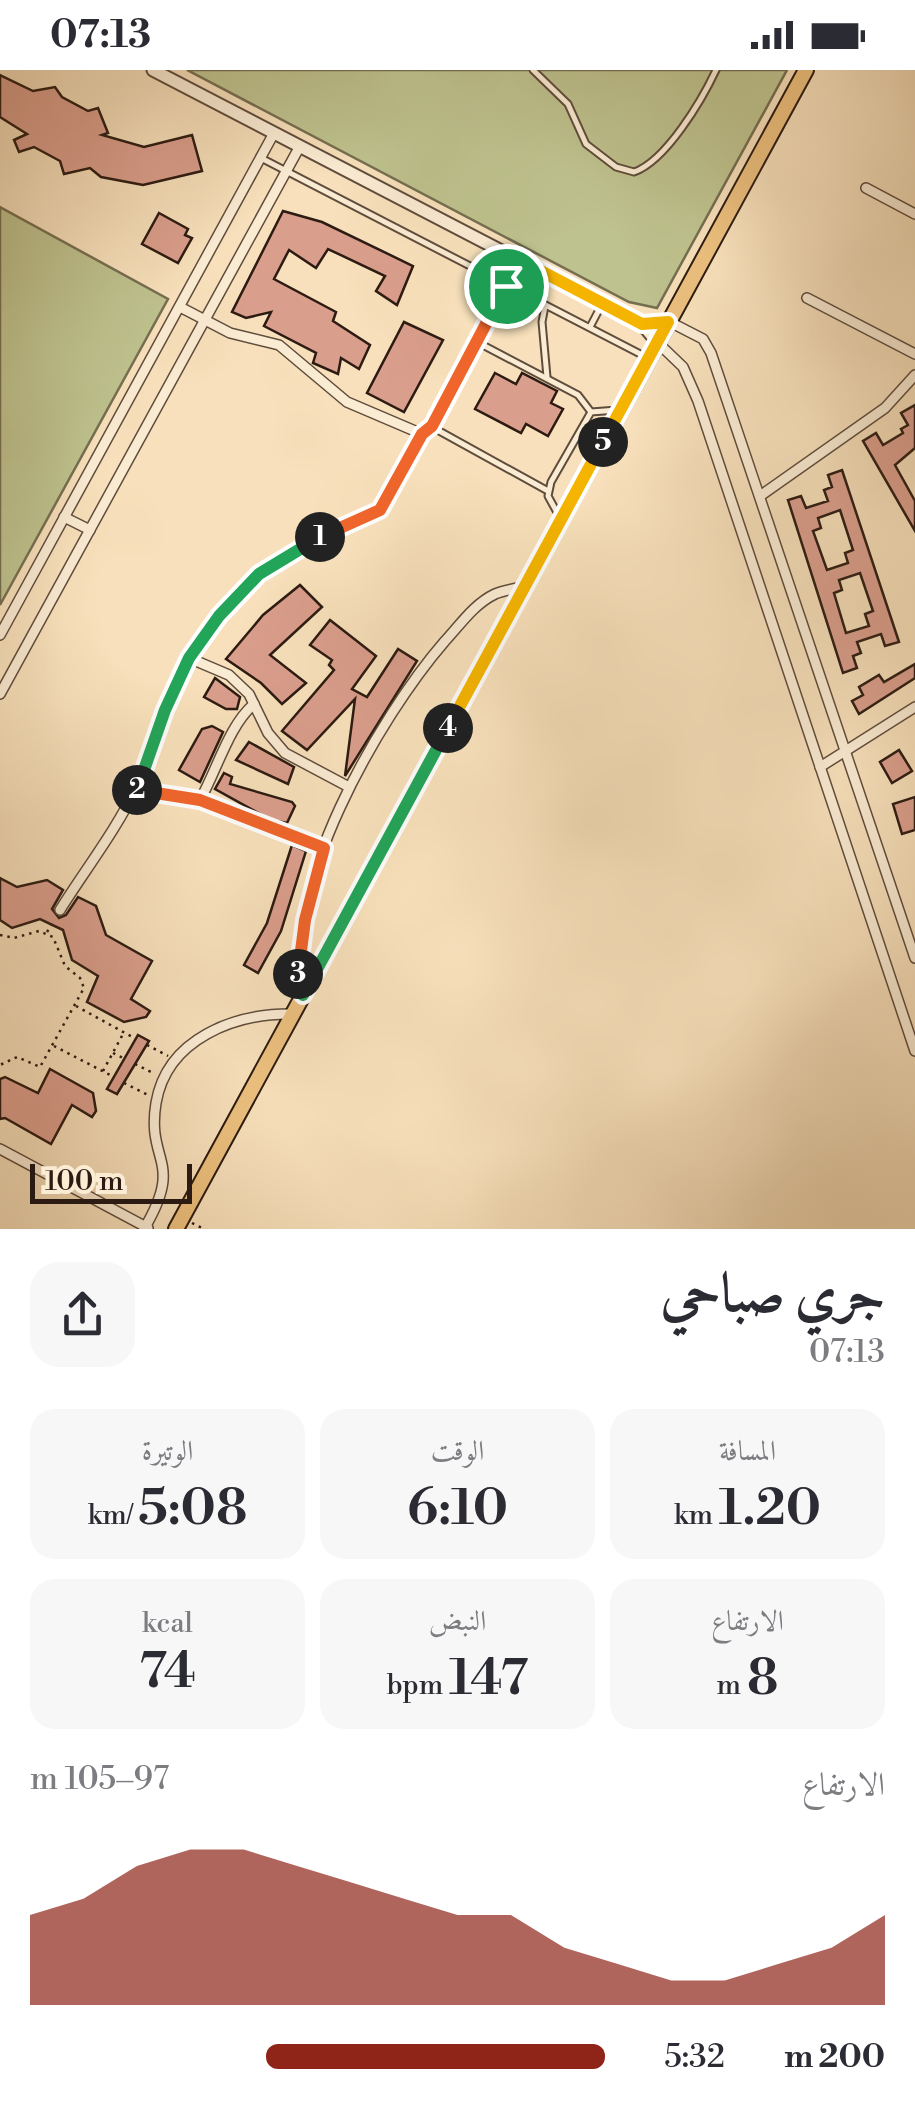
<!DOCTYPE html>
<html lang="ar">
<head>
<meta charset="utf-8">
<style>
	body { margin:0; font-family:"Libre Bodoni",Amiri,serif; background:#f7f7f7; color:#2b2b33; direction:rtl; height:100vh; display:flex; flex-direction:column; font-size:38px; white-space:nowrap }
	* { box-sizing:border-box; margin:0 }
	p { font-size:32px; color:#7c7c81 }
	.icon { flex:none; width:55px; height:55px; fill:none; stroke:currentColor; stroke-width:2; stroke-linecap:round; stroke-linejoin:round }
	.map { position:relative; height:1159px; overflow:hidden; direction:ltr }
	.sheet { display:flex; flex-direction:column; background:#fff; flex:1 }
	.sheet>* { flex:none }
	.scale { position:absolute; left:30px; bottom:25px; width:162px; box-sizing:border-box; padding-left:10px; border:5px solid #2c1b12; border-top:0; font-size:28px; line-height:35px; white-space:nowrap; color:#2c1b12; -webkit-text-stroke:8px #faebd3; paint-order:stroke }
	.pin { position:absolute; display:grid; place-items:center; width:85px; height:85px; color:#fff; margin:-42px; border:5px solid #fff; border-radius:50%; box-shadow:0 2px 10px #0007 }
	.km { position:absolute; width:50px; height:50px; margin:-25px; border-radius:50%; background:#222; color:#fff; font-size:28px; line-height:50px; text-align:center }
	.round { display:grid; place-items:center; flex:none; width:105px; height:105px; border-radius:30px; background:#f7f7f7 }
	.headline { display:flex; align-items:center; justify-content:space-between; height:170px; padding:0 30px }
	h1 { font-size:55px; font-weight:600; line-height:75px }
	.stats { display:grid; grid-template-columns:repeat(3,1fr); gap:15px; height:170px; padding:10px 30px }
	.stats div { display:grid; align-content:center; border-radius:25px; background:#f7f7f7; text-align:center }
	.stats b { font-size:50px; font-weight:600 }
	.stats small { font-size:28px; font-weight:400 }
	.stats p { font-size:28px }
	.chart { height:280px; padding:20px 30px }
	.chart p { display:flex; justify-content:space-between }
	.chart svg { width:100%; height:180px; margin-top:10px; fill:#8f2418; opacity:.7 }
	ul { padding:0 30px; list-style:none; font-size:32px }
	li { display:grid; grid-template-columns:160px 120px 1fr; align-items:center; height:75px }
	li i { height:25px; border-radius:12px; background:#8f2418 }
	.status { display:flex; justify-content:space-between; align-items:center; height:70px; padding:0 50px; background:#fff; direction:ltr }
	.status svg { height:28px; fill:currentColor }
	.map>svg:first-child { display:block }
	.green { fill:#bec28e; stroke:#756e50; stroke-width:2.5 }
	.building { fill:#da9e8c; stroke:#2c1b12; stroke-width:2.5; fill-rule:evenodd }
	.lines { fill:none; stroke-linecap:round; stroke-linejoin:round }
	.service-casing { stroke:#5f4c3c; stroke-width:9 }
	.minor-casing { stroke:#5f4c3c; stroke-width:12 }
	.tertiary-casing { stroke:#5f4c3c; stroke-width:15 }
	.primary-casing { stroke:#2c1b12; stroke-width:18 }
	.path { stroke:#2c1b12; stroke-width:2.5; stroke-dasharray:2.5 5; stroke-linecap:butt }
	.service { stroke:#faebd3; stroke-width:5 }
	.minor { stroke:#faebd3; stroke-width:9 }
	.tertiary { stroke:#faebd3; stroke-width:11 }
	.primary { stroke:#ecc07e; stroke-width:14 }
	.split-1-casing { stroke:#fff; stroke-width:20 }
	.split-2-casing { stroke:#fff; stroke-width:20 }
	.split-3-casing { stroke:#fff; stroke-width:20 }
	.split-4-casing { stroke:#fff; stroke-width:20 }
	.split-5-casing { stroke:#fff; stroke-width:20 }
	.split-6-casing { stroke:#fff; stroke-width:20 }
	.split-1 { stroke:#f0652b; stroke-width:12 }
	.split-2 { stroke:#22a559; stroke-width:12 }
	.split-3 { stroke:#f0652b; stroke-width:12 }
	.split-4 { stroke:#22a559; stroke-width:12 }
	.split-5 { stroke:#f5b400; stroke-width:12 }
	.split-6 { stroke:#f5b400; stroke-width:12 }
</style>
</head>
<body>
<div class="status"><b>07:13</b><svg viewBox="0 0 49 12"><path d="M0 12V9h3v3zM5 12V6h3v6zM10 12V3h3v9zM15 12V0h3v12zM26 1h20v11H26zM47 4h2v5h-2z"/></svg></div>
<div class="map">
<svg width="915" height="1159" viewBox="0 0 915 1159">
	<rect width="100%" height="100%" fill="#f7e0bb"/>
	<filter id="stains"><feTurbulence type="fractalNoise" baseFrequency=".002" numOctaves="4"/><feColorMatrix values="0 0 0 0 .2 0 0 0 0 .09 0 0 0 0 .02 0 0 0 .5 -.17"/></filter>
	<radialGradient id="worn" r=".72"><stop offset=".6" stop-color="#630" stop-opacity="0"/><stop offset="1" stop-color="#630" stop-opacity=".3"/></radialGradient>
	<g class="green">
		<polygon points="187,0 787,0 657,238 629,232"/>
		<polygon points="0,137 168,229 0,535"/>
	</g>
	<g class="building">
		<polygon points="0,5 33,21 55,17 62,27 88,41 98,38 108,63 102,65 144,77 192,65 202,101 143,115 101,107 90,98 64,104 60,91 34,77 19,82 14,70 27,64 0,47"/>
		<polygon points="283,141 322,152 413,196 397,235 376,221 385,206 328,179 316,198 289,180 274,209 336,242 333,251 370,275 359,299 341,288 338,304 313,293 316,283 264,256 271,242 246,248 232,242"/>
		<polygon points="159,143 188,159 185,165 192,168 178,193 142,174"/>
		<polygon points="404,252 443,270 404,342 367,323"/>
		<polygon points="495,303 516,314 522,303 557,321 551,333 563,339 548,366 526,354 521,363 475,339"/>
		<polygon points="915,335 915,378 895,395 915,431 915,461 863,371 876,363 883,375 903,363 901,359 908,355 901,343"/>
		<path d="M842,400L899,572L885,576L881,564L857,572L861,583L853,586L857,598L843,603L788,430L801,426L806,438L828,431L824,420L832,417L828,405ZM840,440L853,480L845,483L848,493L827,500L813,461L821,458L818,448ZM860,503L873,541L865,544L869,556L846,563L834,523L842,520L839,510Z"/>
		<polygon points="300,515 322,537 270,585 306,613 282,634 261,613 226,589 263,545"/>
		<polygon points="330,550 376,586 352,619 367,627 398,579 417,591 345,706 355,629 307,680 282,661 334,600 329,595 332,590 310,575"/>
		<polygon points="915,594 915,608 859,644 852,631 863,625 859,617 879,605 884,612"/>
		<polygon points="215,608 240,627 237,639 226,639 204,627"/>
		<polygon points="212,656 223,662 200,712 179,700 202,659"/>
		<polygon points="249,672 294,697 288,714 236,690"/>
		<polygon points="899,680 912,701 892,713 880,692"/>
		<polygon points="224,703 232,707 230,714 292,732 295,736 287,753 271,750 215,719"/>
		<polygon points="915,727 915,760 902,764 893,734"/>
		<polygon points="292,775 306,781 281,861 258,903 244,895 267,853"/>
		<polygon points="0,808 17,817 47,810 63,820 52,839 59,848 66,845 78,827 96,836 106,865 152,891 131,929 150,941 146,947 124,952 87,932 98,906 72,890 63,860 40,849 12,858 0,850"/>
		<polygon points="138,965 149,971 117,1024 107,1019"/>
		<polygon points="50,999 93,1023 96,1041 92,1047 72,1035 51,1074 5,1048 0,1049 0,1009 5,1007 38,1023"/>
	</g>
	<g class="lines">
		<defs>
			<g id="service">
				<path d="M533,0L568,34L586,74L616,97L634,102C666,91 702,30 716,0"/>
				<polyline points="261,88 648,288"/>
				<polyline points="545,236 542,252 547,307"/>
				<polyline points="590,257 601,236"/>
				<polyline points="477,272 578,325 591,342"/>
				<polyline points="432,357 548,421"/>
				<polyline points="559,446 548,426 551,412 591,342 617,340"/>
			</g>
			<g id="minor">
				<polyline points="866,118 915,144"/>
				<polyline points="807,228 915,284"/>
				<polyline points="180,237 230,263 279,275 347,332 422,364"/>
				<polyline points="668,251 703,269 711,283 915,888"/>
				<polyline points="657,272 683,297 698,331 915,981"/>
				<polyline points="760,426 885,338 915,305"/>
				<polyline points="64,447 90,460"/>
				<polyline points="0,565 274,63"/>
				<polyline points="189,588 229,605 249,624 268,663 285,683 349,717"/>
				<polyline points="0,624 300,76"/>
				<polyline points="820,697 915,637"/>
				<polyline points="135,720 200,730 323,779"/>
				<path d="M200,730C217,700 229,655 254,634"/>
				<path d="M60,840C85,800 117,759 137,716C149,690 155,662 166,636C208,540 281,476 380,440L422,364L432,357L520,191"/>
				<path d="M303,925C278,822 379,647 445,571C460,555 474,534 495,524C504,520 515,519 525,516"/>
				<polyline points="0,1079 148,1158"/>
				<path d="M144,1159C185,1090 146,1093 156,1033C167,968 236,943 293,944"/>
			</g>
			<polyline id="tertiary" points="153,0 642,254 657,272"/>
			<polyline id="primary" points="176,1159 806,0"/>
		</defs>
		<use href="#service" class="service-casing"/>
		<use href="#minor" class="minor-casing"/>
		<use href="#tertiary" class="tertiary-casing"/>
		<use href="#primary" class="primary-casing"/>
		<g class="path">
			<polyline points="47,862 52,854"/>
			<polyline points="0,865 14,868 39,861 53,867 65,896 80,908 84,918 40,997 17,987 0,995"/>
			<polyline points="76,936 136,969"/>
			<polyline points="147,975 168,986"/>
			<polyline points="54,976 114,1007"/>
			<polyline points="113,983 125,989"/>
			<polyline points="135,994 155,1004"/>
			<polyline points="103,1001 123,964"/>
			<polyline points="124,1013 150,1026"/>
			<polyline points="192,1153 204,1159"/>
		</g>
		<use href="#service" class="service"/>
		<use href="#minor" class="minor"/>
		<use href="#tertiary" class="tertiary"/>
		<use href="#primary" class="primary"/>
	</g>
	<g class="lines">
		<defs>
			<polyline id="split-1" points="320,467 380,440 422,364 432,356 506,216"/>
			<polyline id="split-2" points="137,720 165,640 189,588 219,546 259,504 320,467"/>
			<polyline id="split-3" points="137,720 200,730 324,778 305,850 298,904"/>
			<polyline id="split-4" points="298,904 303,925 448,658"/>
			<polyline id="split-5" points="448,658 603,372"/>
			<polyline id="split-6" points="506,216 520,190 642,254 668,252 603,372"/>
		</defs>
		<use href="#split-1" class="split-1-casing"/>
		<use href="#split-2" class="split-2-casing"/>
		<use href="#split-3" class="split-3-casing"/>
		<use href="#split-4" class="split-4-casing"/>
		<use href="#split-5" class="split-5-casing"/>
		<use href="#split-6" class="split-6-casing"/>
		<use href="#split-1" class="split-1"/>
		<use href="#split-2" class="split-2"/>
		<use href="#split-3" class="split-3"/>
		<use href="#split-4" class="split-4"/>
		<use href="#split-5" class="split-5"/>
		<use href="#split-6" class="split-6"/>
	</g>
	<rect width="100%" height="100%" filter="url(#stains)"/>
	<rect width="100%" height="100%" fill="url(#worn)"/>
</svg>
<div class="scale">100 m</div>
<div class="pin" style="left:506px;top:216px;background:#1e9e55"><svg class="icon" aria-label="arrive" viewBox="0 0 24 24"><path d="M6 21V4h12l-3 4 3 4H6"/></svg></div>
<b class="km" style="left:320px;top:467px">1</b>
<b class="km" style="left:137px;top:720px">2</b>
<b class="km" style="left:298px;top:904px">3</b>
<b class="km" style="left:448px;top:658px">4</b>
<b class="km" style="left:603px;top:372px">5</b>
</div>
<section class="sheet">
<div class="headline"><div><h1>جري صباحي</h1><p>07:13</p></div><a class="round"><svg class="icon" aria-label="share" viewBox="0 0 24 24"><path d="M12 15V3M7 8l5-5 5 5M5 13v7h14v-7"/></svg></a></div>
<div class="stats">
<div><p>المسافة</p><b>1.20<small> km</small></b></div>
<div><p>الوقت</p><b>6:10</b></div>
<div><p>الوتيرة</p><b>5:08<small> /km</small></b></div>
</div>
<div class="stats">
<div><p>الارتفاع</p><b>8<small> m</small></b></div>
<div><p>النبض</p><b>147<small> bpm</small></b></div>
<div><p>kcal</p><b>74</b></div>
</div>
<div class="chart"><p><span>الارتفاع</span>97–105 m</p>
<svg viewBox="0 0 160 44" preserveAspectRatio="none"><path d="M0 44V22L10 18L20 10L30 6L40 6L50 10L60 14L70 18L80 22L90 22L100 30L110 34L120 38L130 38L140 34L150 30L160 22V44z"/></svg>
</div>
<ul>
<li><b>200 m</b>5:32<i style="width:59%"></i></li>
</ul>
</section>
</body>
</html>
